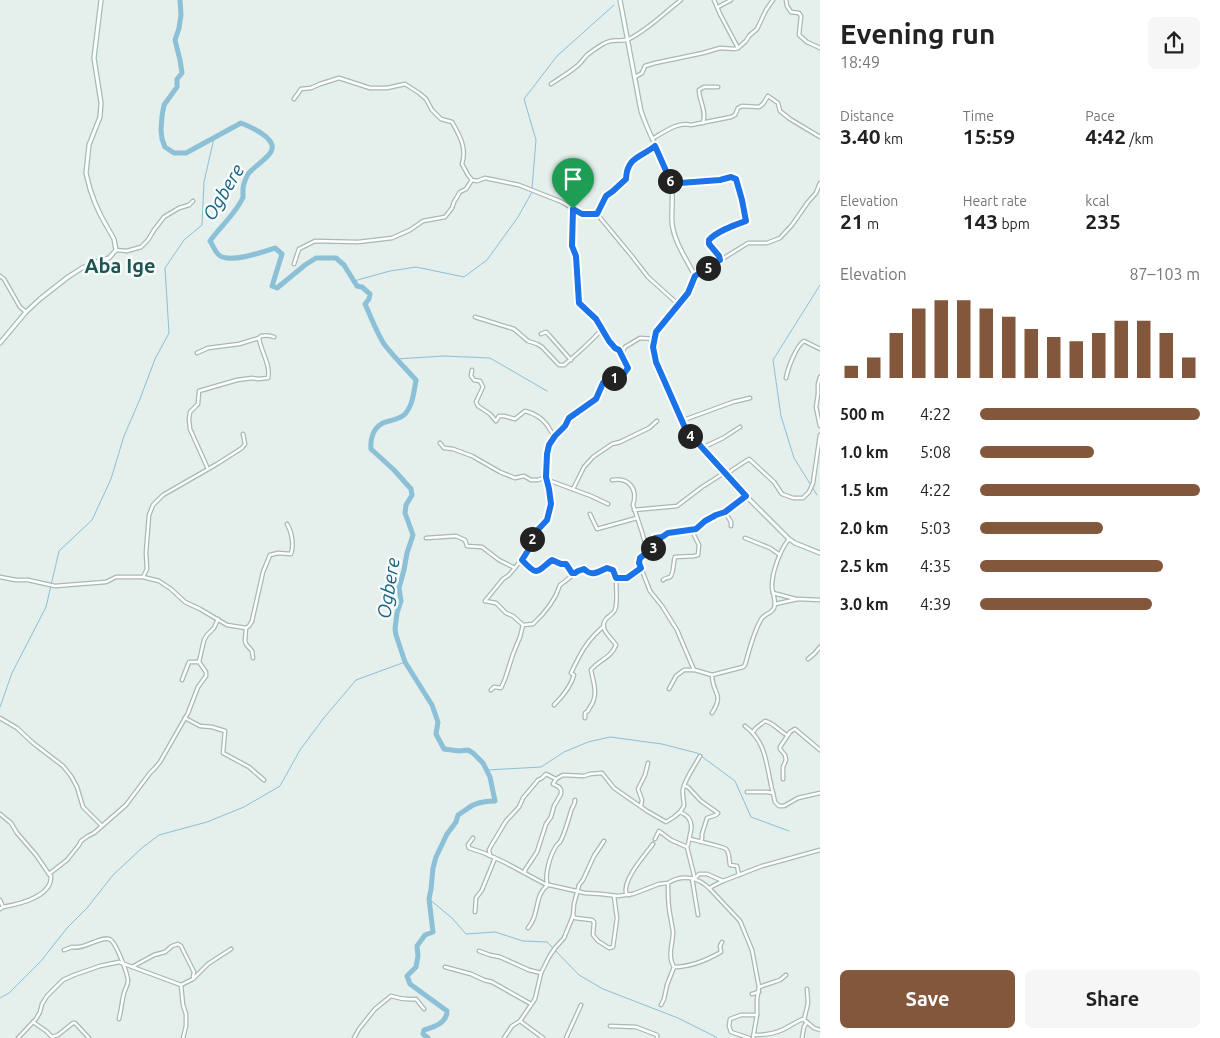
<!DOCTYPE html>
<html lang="en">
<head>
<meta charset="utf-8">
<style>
	body { margin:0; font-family:Ubuntu,sans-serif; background:#f6f6f6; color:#222; height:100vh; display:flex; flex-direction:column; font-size:19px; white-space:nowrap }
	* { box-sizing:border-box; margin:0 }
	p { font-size:16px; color:#767676 }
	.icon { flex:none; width:28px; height:28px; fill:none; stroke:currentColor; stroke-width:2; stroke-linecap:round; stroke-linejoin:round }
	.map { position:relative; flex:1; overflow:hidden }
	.side { display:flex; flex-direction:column; background:#fff; width:400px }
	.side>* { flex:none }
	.pin { position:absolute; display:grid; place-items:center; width:42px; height:42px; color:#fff; margin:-51px -21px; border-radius:50% 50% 50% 0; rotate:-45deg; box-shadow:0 0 5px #0007 }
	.pin .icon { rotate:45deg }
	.km { position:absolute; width:25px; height:25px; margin:-12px; border-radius:50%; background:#222; color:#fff; font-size:14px; line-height:25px; text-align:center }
	.round { display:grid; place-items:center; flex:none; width:52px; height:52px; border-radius:8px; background:#f6f6f6 }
	.headline { display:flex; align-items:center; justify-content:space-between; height:85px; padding:0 20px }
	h1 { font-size:28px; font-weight:700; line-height:38px }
	.metrics { display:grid; grid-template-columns:repeat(3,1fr); gap:8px; height:85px; padding:5px 20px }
	.metrics div { display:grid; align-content:center }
	.metrics b { font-size:21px; font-weight:700 }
	.metrics small { font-size:14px; font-weight:400 }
	.metrics p { font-size:14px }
	.chart { height:140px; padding:10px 20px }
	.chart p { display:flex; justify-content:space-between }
	.chart svg { width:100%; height:90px; margin-top:5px; stroke:#83573b; stroke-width:6 }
	.button { display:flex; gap:10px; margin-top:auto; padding:10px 20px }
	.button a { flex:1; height:58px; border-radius:8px; background:#83573b; color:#fff; font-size:20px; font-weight:700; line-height:58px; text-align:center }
	.button a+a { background:#f6f6f6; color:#222 }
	ul { padding:0 20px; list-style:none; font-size:16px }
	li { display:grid; grid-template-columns:80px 60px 1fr; align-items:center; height:38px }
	li i { height:12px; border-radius:6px; background:#83573b }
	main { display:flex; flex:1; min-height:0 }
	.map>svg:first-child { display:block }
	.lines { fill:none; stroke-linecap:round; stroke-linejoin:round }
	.stream { stroke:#8bc0d6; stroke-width:1 }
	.river { stroke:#8bc0d6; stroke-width:5 }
	.street-casing { stroke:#a7b8b5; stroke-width:5 }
	.secondary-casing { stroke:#a3bcb7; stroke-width:5.5 }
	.street { stroke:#fff; stroke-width:2.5 }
	.secondary { stroke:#fff; stroke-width:3 }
	.route-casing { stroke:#fff; stroke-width:10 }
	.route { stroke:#1a73e8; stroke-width:6 }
	.labels { text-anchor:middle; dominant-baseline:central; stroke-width:5; stroke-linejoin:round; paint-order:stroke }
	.water-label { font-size:19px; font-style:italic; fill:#186283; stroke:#f6fbf9 }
	.quarter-label { font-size:20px; font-weight:bold; fill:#1d5651; stroke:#f6fbf9 }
</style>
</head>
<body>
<main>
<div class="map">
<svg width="820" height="1038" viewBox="0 0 820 1038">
	<rect width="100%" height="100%" fill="#e5efec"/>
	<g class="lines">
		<g class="stream">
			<polyline points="532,188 536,140 524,99 557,56 614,5"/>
			<polyline points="354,281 390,271 416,267 464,277 487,260 518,217 532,192"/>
			<polyline points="396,359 444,356 490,358 547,391"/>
			<polyline points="817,495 794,458 781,416 773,360 820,285"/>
			<polyline points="0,707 12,673 46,607 59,551 92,520 111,479 124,436 140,399 155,359 169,333 165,268 184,240 202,225 204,182 214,138"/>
			<polyline points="487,770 541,767 564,752 588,742 610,737 662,744 697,753 735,781 751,817 789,831"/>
			<polyline points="429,899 452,918 466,934 495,932 523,941 547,942 579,975 603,989 678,1018 716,1037 717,1038"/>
			<polyline points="0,998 9,993 41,961 67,928 87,908 113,875 142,848 159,835 207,822 244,807 280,786 300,750 323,719 356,680 405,662"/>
		</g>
		<path class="river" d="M180,0L181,15L179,28L175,40L180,60L182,73L177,79V87L164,105L162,116L161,130L162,139L165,147L174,153H186L241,123C251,127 269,135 272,145C275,155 254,166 248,174C246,178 243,185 243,189C243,191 243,195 243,197C238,211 219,228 210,241C213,245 215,252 219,255C229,264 263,252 275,248L282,254L273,283L272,286L277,288L305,265L316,258H336L344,265L357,286L362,287L370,294L369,299L365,304C371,317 376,331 384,344C394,357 405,368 416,380C414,391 413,405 405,414C399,420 390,420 383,423C373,428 370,439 371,449L394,470L411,489L412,495L406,505L405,513L413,535L407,553L404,570L399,588L401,601L397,613L395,629L396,635L405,662L432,705L438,722L436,734L444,749L459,751L468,750L473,753L483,763L490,777L495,801C488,801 480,802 473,805C468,808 463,812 458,815L456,822L447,834L436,857L433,868L431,889L429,899L433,932L425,935L417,946L418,956L416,967L407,976L410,984L447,1011C447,1023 434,1027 424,1030L423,1034L428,1038"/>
		<defs>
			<g id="street">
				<polyline points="714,0 720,14 738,48"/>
				<polyline points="786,0 787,6 791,12 799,13 801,16 799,35 807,42 820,48"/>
				<polyline points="718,7 731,0"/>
				<polyline points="635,77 642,73 645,66 655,63 703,53 720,48 735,49 738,48 746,41 749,36 757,29 766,10 773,0"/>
				<path d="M551,84C560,78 569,73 577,66C581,63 584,58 587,55C592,51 598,47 603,44C614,37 619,43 629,39C649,29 664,13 681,0"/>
				<path d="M294,99L301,89L311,88L320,84L339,78L370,88H387L405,84L419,93L426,99L432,110L441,119L452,122C460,136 467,148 462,164L468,175L472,180L477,181L485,178L519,185L562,202L582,214H597L631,255L648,277L679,305"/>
				<path d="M703,123C707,111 699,101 699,90L704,87H718"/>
				<path d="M652,139C663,133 678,121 691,125L731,117L735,115L738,108L742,106L759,107L763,104L768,96L778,103L780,111L790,119L820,137"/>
				<polyline points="671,186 680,183 719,180 731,177 736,179 743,200 746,221 734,225 711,237 709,240 709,244 719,256 720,260"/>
				<polyline points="573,209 572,246 576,256 579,303 596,319 609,341 615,348 619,350 621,355"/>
				<path d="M597,214L606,196L613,191L625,179C627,157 640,158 655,146"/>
				<polyline points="116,250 127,251 141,247 148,240 154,230 164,217 179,208 189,205 193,201"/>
				<polyline points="294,264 299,249 315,241 358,242 392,238 410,230 423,221 445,217 452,208 454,202 460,192 466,189 472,180"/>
				<polyline points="0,276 4,279 20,307 26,312"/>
				<polyline points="695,276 748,243 767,243 780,238 792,225 808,202 816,193 820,183"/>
				<path d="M475,317L514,329L528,341L537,344L542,347L559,365H564C577,354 591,342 602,329"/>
				<polyline points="541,334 546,332 549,335 571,360"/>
				<polyline points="197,353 208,348 239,344 259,338"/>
				<path d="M472,370L471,376L474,380L480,381L483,387L476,402L478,406L490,414L496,421L499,416H504L515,419L525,411C533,413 542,418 547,425C550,429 551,433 555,436"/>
				<polyline points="820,377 818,384 818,394 816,407 820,426"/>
				<path d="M786,378C788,368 796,346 804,341L820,349"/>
				<polyline points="681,421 733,402 750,398"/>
				<polyline points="440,443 444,448 453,449 472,456 500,472 515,478 524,476 531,480 538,480 546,477"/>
				<polyline points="702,448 723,438 740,427"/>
				<path d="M208,469L190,429L189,419L190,412L198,404L199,391L237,380L252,378L258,379L268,378C271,365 261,352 259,338L261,336C266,335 269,335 274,337"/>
				<polyline points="726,476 732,470 749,459 774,482 782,494 793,498 803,498 809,492 813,483 820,435"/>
				<polyline points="548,480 591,496 608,504"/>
				<path d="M612,480C629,477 638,489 633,505C636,514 639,523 642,532C644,539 645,545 649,551"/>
				<polyline points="573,489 584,467 593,457 612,444 620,442 649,428 657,421"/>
				<polyline points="634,510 677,506 702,487 724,473"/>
				<polyline points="725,512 731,522 731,526"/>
				<polyline points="590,514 597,529 637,518"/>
				<polyline points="426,538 456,536 465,540 467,546 482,547 499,560 515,568"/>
				<polyline points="745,538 770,548 780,555"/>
				<path d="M522,559C538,577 535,572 552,560L561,564H566L569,568L571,572L574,573"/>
				<path d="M641,568L627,578H616L613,571L607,568C598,572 592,577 584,569C574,572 568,580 560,585C555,601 545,613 533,624L523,625L513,616L506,613L496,603L485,601L503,579L509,575L522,559L529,549L534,534L547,520L551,504L549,489L546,477L547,454L549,445L555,436L565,426L569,418L595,399L603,383L607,380L623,375L628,368L621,355L625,347L640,338L655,339"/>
				<path d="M0,577L16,580H28L55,586L106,582L116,577H143L159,581L171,589L185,602L200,609L227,625L246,628L249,626L252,621L263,572L270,555L278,553L291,554C294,545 292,532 287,524"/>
				<polyline points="143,577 147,569 146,553 149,515 153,505 163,495 217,464 242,448 245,444 243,434"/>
				<path d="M663,580C665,578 668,578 670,577C674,574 673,562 675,557L694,556L698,555L699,545L694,535V531L702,523L717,515L725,512L746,496"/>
				<polyline points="773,593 796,599"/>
				<polyline points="775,604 798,599 820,600"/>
				<polyline points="246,628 245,641 246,644 252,651 253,658"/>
				<polyline points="808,659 814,654 820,647"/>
				<polyline points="694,670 677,630 662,606 650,591 639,563 640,557 653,548 655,538 662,537 669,533 696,529"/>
				<polyline points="182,680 189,662 199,662"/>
				<path d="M669,689L676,676L684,670H695L712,675L743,667L745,665C749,651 754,630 762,618C765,614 772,613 774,608C777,601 772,593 772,586C772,572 780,550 789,539"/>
				<polyline points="491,690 494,687 501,688 505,679 513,654 520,637 523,625"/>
				<path d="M554,705C562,697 571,686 574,675L571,673C580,654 587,640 604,626"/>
				<path d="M712,713C725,693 712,694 712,675"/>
				<polyline points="0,718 17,728 33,743 63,766 71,776 77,787 83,807 102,826 126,805 150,773 155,768 160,762 188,713 198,687 206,676 206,672 199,662 204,640 207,635 214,628 218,619"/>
				<polyline points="185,718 200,726 212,727 225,731 223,753 249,767 264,780"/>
				<path d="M585,718V713L588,711C589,708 591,706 592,704C598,693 593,681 591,670C599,660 611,658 616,645C611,637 597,628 607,618C610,615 613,614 615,610C618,603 616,586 616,578"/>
				<path d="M745,726C768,743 766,768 773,793"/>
				<path d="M753,732L756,728L765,721C774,723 779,731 787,735"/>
				<polyline points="783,779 783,767 786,760 785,755 780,749 780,747 790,732 795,729 820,750"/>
				<polyline points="685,786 688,787 701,801 718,813 716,815 707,818 702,834 702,838 701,842"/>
				<polyline points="747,792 767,792 773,793 775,802 779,806 784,806 798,798 820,793"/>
				<polyline points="641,806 642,800 638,789 645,775 648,763"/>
				<path d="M680,812L684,806C684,801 682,794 683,789C686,777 694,767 700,756"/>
				<polyline points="0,814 11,823 17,833 36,855 49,874"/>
				<polyline points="473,838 468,845 469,848 484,853 504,862 545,884 585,893 601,894 618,896 633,894 659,884 668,883"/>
				<polyline points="655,839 659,831 671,840 687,847 695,879"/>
				<path d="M690,839C694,840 724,847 726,849C730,853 729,860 730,865L737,866L739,875"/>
				<polyline points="604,841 594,856 583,880 579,885 574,904 573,916 575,918 592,920 594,922 593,935 598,941 609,948 613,947 617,918 614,896"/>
				<path d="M490,856L489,850L491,846L506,821L519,807L523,798L538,780L542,778L546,774L556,779L563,775L584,776L590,774L602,773L614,788L647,811L666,822L674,817L680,812C691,816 693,825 690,835C689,840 689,843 687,847"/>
				<polyline points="525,873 525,870 537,852 546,824 551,817 554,806 561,794 561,790 559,787 553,784 556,779"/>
				<polyline points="692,878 698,915"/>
				<polyline points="695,878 699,874 707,874 723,881"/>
				<path d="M547,883C545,874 550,856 555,848C556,845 558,844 560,842C564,835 569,818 571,811C572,807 575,805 575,800"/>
				<polyline points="710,889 740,921 752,950 759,987 757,999 757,1015 753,1038"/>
				<path d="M629,895L626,893C623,879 645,855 653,844"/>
				<polyline points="0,900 3,907"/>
				<path d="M0,909L3,907C19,904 52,897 51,876L49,874L67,860L79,845L81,841L88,836L94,833L102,826"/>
				<polyline points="475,912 476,898 482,890 495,858"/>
				<path d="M528,928C531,924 534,919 535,914C538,904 538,892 548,885"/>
				<path d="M64,950L72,947C84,950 100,936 109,939C116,941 128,975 128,981C128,985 125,989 124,993C122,1001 121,1011 119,1019"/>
				<polyline points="479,951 490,955 500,957 529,970 541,973"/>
				<polyline points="132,967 154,955 165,952 172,946 178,944 181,946 194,972 193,977"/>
				<polyline points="445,967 471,974 484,980 492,982 531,1004"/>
				<path d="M674,967C689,967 707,960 721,952L720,946L722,942"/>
				<polyline points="181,985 183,1005 186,1014 186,1026 183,1038"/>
				<polyline points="759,987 780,980 786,975"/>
				<polyline points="752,994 759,992"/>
				<path d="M661,1005L664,999L667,985L674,967C667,956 673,944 673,932C672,924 670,916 669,908C668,900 668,892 668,883C682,874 698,877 710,889L711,887L723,881L762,866L820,850"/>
				<polyline points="804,1020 808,1003 807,989"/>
				<polyline points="520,1021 543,1038"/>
				<polyline points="33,1022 46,1031 52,1037 58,1035 73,1023 75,1023 89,1038"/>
				<polyline points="610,1026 636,1027 657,1035 657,1038"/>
				<path d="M754,1035C763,1035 773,1034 782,1030C789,1027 795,1022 803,1019L814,1028L820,1030"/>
				<polyline points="18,1038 36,1019 40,1012 42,1004 47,996 63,980 74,975 100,966 119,962 181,985 193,979 208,964 231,949"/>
				<path d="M354,1038L359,1029L375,1009L391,996C400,999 407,1000 416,999L424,1009"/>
				<polyline points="504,1038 512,1026 520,1021 535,999 541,973 549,957 555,948 564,938 573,916"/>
				<polyline points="566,1038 581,1005"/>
				<polyline points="749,1038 731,1032 729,1026 730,1019 741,1015 757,1015"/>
				<polyline points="802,1038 804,1027 807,1022"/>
			</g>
			<g id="secondary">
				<path d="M620,0L641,111C649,136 664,159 671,184C674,196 671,210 672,222C673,240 687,260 695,276L688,293L656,333L653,347L656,362L686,431L726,476L789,539L795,543L820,553"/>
				<polyline points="0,343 26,312 40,299 68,277 82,268 96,262 109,258 116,250 114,239 101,216 95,203 90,189 86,173 89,145 100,117 101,103 94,58 101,0"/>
			</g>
		</defs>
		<use href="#street" class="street-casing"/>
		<use href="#secondary" class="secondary-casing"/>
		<use href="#street" class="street"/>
		<use href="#secondary" class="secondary"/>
	</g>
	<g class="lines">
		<defs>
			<path id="route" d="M655,146L667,173L671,186L680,183L720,180L731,177L736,179L742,200L746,221C735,225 717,231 709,240V244L719,256L720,260L695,276L688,293L656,332L653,347L656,362L686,430L746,496L725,512L716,515L705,521L696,529L668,533L662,537L655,538L653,548L640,558L639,563L641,568L627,578H616L613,570L607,568C598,572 592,577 584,569L578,571L575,573H572L566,564H561L552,560C536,572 538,577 522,560L529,549L534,534L547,520L551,504L549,489L546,477L547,454L549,445L555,436L565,426L569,418L596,399L603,383L607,380L623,375L628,368L619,350L615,348L609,341L596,319L579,303L576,256L572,246L573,209L582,214H597L606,196L613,191L626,179C627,157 640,158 655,146Z"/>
		</defs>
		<use href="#route" class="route-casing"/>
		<use href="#route" class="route"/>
	</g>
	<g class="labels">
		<g class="water-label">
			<text transform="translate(223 192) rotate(-59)">Ogbere</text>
			<text transform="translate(388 588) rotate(-81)">Ogbere</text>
		</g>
		<g class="quarter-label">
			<text x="120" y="265">Aba Ige</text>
		</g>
	</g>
</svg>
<div class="pin" style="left:573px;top:209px;background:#1e9e55"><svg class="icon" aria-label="arrive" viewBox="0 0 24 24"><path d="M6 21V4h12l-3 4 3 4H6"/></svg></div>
<b class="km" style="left:614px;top:378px">1</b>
<b class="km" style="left:532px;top:539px">2</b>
<b class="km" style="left:653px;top:548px">3</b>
<b class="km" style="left:690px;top:436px">4</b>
<b class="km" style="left:708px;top:268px">5</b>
<b class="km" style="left:670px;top:181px">6</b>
</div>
<section class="side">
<div class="headline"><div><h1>Evening run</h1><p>18:49</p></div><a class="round"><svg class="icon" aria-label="share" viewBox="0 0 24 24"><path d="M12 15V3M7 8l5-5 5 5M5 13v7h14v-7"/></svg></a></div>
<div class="metrics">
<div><p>Distance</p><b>3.40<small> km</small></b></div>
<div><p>Time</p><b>15:59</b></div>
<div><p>Pace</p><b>4:42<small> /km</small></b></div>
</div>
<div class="metrics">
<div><p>Elevation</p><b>21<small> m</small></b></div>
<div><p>Heart rate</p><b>143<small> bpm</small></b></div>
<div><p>kcal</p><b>235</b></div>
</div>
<div class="chart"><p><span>Elevation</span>87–103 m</p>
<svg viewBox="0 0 160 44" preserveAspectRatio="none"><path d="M5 44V38M15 44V34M25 44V22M35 44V10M45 44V6M55 44V6M65 44V10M75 44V14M85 44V20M95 44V24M105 44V26M115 44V22M125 44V16M135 44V16M145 44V22M155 44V34"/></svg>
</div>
<ul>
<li><b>500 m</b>4:22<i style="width:100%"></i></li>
<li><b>1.0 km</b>5:08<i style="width:52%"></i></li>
<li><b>1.5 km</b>4:22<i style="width:100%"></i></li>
<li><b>2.0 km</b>5:03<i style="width:56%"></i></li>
<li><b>2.5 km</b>4:35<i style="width:83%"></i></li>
<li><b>3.0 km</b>4:39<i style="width:78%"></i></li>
</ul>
<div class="button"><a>Save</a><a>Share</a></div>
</section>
</main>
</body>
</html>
